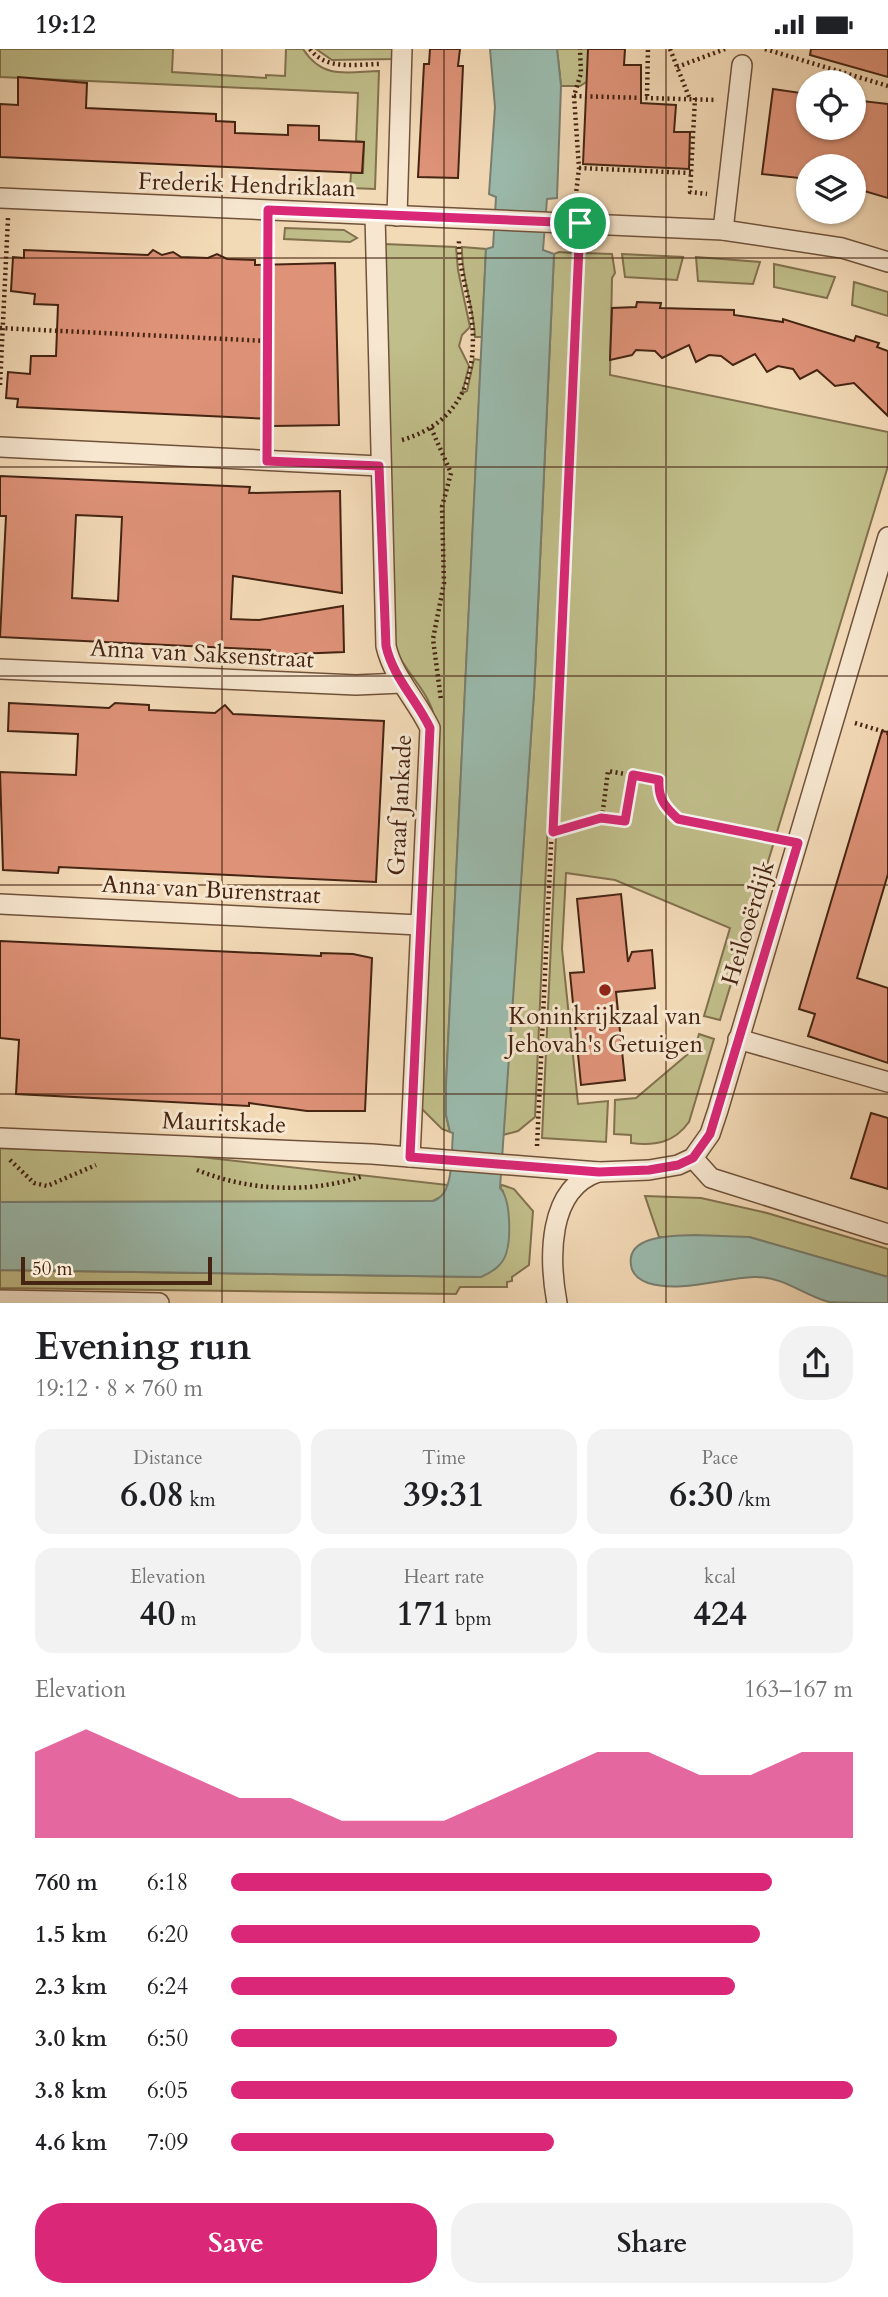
<!DOCTYPE html>
<html lang="en">
<head>
<meta charset="utf-8">
<style>
	body { margin:0; font-family:Cardo,serif; background:#f2f2f2; color:#202124; height:100vh; display:flex; flex-direction:column; font-size:26px; white-space:nowrap }
	* { box-sizing:border-box; margin:0 }
	p { font-size:23px; color:#757577 }
	.icon { flex:none; width:38px; height:38px; fill:none; stroke:currentColor; stroke-width:2; stroke-linecap:round; stroke-linejoin:round }
	.map { position:relative; height:1254px; overflow:hidden }
	.panel { display:flex; flex-direction:column; background:#fff; flex:1 }
	.panel>* { flex:none }
	.controls { position:absolute; left:796px; top:21px; display:grid; gap:14px }
	.controls a { display:grid; place-items:center; width:70px; height:70px; border-radius:50%; background:#fff; box-shadow:0 2px 5px #0004; font-size:35px }
	.scale { position:absolute; left:21px; bottom:18px; width:191px; box-sizing:border-box; padding-left:7px; border:4px solid #452412; border-top:0; font-size:19px; line-height:24px; white-space:nowrap; color:#452412; -webkit-text-stroke:5px #f7e7d0; paint-order:stroke }
	.pin { position:absolute; display:grid; place-items:center; width:60px; height:60px; color:#fff; margin:-30px; border:4px solid #fff; border-radius:50%; box-shadow:0 2px 7px #0007 }
	.round { display:grid; place-items:center; flex:none; width:74px; height:74px; border-radius:28px; background:#f2f2f2 }
	.summary { display:flex; align-items:center; justify-content:space-between; height:119px; padding:0 35px }
	h1 { font-size:38px; font-weight:700; line-height:52px }
	.metrics { display:grid; grid-template-columns:repeat(3,1fr); gap:10px; height:119px; padding:7px 35px }
	.metrics div { display:grid; align-content:center; border-radius:18px; background:#f2f2f2; text-align:center }
	.metrics b { font-size:35px; font-weight:700 }
	.metrics small { font-size:19px; font-weight:400 }
	.metrics p { font-size:19px }
	.chart { height:196px; padding:14px 35px }
	.chart p { display:flex; justify-content:space-between }
	.chart svg { width:100%; height:126px; margin-top:7px; fill:#db2777; opacity:.7 }
	.action { display:flex; gap:14px; margin-top:auto; padding:14px 35px }
	.action a { flex:1; height:80px; border-radius:28px; background:#db2777; color:#fff; font-size:28px; font-weight:700; line-height:80px; text-align:center }
	.action a+a { background:#f2f2f2; color:#202124 }
	ul { padding:0 35px; list-style:none; font-size:23px }
	li { display:grid; grid-template-columns:112px 84px 1fr; align-items:center; height:52px }
	li i { height:18px; border-radius:9px; background:#db2777 }
	.status { display:flex; justify-content:space-between; align-items:center; height:49px; padding:0 35px; background:#fff; direction:ltr }
	.status svg { height:19px; fill:currentColor }
	.map>svg:first-child { display:block }
	.green { fill:#c0be8a; stroke:#82714e; stroke-width:2 }
	.water { fill:#9bbbae; stroke:#797f70; stroke-width:2 }
	.building { fill:#de9278; stroke:#452412; stroke-width:2; fill-rule:evenodd }
	.lines { fill:none; stroke-linecap:round; stroke-linejoin:round }
	.street-casing { stroke:#70523b; stroke-width:22 }
	.path { stroke:#452412; stroke-width:4.5; stroke-dasharray:2 3.5; stroke-linecap:butt }
	.street { stroke:#f7e7d0; stroke-width:19 }
	.route-casing { stroke:#fff; stroke-width:14 }
	.route { stroke:#db2777; stroke-width:9 }
	.grid { fill:none; stroke:#452412; stroke-width:2; stroke-opacity:0.55 }
	.poi-dot { fill:#8f2418; stroke:#f7e7d0; stroke-width:2.5 }
	.labels { text-anchor:middle; dominant-baseline:central; stroke-width:6; stroke-linejoin:round; paint-order:stroke }
	.street-label { font-size:24px; fill:#452412; stroke:#f7e7d0 }
	.poi-label { font-size:24px; fill:#452412; stroke:#f7e7d0 }
</style>
</head>
<body>
<div class="status"><b>19:12</b><svg viewBox="0 0 49 12"><path d="M0 12V9h3v3zM5 12V6h3v6zM10 12V3h3v9zM15 12V0h3v12zM26 1h20v11H26zM47 4h2v5h-2z"/></svg></div>
<div class="map">
<svg width="888" height="1254" viewBox="0 0 888 1254">
	<rect width="100%" height="100%" fill="#f3dab7"/>
	<filter id="stains"><feTurbulence type="fractalNoise" baseFrequency=".00286" numOctaves="4"/><feColorMatrix values="0 0 0 0 .2 0 0 0 0 .09 0 0 0 0 .02 0 0 0 .5 -.17"/></filter>
	<radialGradient id="worn" r=".72"><stop offset=".6" stop-color="#630" stop-opacity="0"/><stop offset="1" stop-color="#630" stop-opacity=".3"/></radialGradient>
	<g class="green">
		<path d="M0,0H173L172,23L266,29V26L285,27L286,0H303C323,31 347,23 379,22L375,140L350,139L351,124H363L364,93L356,92L358,44L0,28Z"/>
		<polygon points="316,0 394,0 394,10 332,11"/>
		<polygon points="557,0 589,0 588,32 580,37 561,37"/>
		<polygon points="285,179 344,181 357,189 350,193 284,190"/>
		<path d="M384,195L456,198L458,221L470,278L462,286L459,297L469,317L462,344L467,342L474,310L481,311L446,1036V1066L450,1083L442,1080L418,1056L435,671C430,642 405,624 394,598Z"/>
		<path d="M462,198L486,200L482,288H475C474,258 461,229 462,198Z"/>
		<polygon points="559,203 573,204 535,1068 518,1082 503,1086 534,644 554,205"/>
		<polygon points="583,204 612,205 615,224 612,229 610,326 888,383 888,417 720,971 704,967 730,879 615,831 566,824 562,900 578,1055 608,1052 606,1093 542,1089"/>
		<polygon points="622,205 683,208 677,231 625,228"/>
		<polygon points="696,208 760,213 753,235 698,232"/>
		<polygon points="774,215 835,228 827,249 774,238"/>
		<polygon points="854,233 888,243 888,267 852,256"/>
		<path d="M699,985L714,990L689,1073C674,1094 655,1097 631,1094V1086L614,1085L615,1051L636,1049L695,999Z"/>
		<polygon points="0,1099 183,1106 448,1136 444,1146 433,1152 0,1153"/>
		<polygon points="502,1136 514,1140 533,1162 529,1216 512,1228 512,1232 507,1233 507,1238 460,1238 456,1245 0,1239 0,1221 481,1228 503,1142 500,1139"/>
		<polygon points="645,1147 701,1149 767,1164 888,1200 888,1228 749,1188 659,1188"/>
	</g>
	<g class="water">
		<path d="M490,0H557L561,37L557,149L547,150L543,201L554,205L534,644L500,1139C511,1150 511,1190 506,1205C502,1217 492,1223 481,1228L0,1221V1153L433,1152C455,1146 451,1103 453,1084L450,1083L446,1066V1036L486,200L493,198L496,148L489,145L495,58Z"/>
		<path d="M695,1186L749,1188L888,1228V1254C870,1254 847,1254 829,1253C803,1246 783,1227 754,1228C722,1229 680,1244 648,1234C640,1231 632,1226 631,1216C626,1185 676,1187 695,1186Z"/>
	</g>
	<g class="building">
		<polygon points="430,0 460,0 458,17 463,17 458,129 418,128 424,15 429,15"/>
		<polygon points="588,0 625,0 624,16 641,16 641,54 676,56 674,83 690,83 689,120 583,115"/>
		<polygon points="811,0 888,0 888,28 810,6"/>
		<polygon points="18,28 87,34 86,59 216,65 216,72 235,73 235,84 288,86 288,76 319,77 319,91 364,93 362,124 0,108 0,55 18,56"/>
		<polygon points="773,40 808,45 808,79 854,79 854,51 888,55 888,149 854,139 854,117 808,117 808,130 762,125"/>
		<polygon points="24,201 148,206 153,201 162,206 173,203 181,208 208,209 217,205 227,210 255,211 255,216 335,214 339,376 272,377 272,370 17,358 18,350 6,349 8,323 30,325 31,307 56,307 58,256 34,255 35,245 11,242 13,208 24,209"/>
		<polygon points="637,253 661,254 660,259 734,261 734,266 783,273 783,270 854,292 856,287 879,294 877,298 888,302 888,367 854,334 835,337 817,321 800,330 793,320 778,317 767,323 755,305 733,316 721,307 709,306 696,313 689,296 662,309 655,302 636,301 632,306 610,311 612,259 636,258"/>
		<path d="M0,427L250,438L249,444L340,442L342,544L233,527L231,570L259,571L343,557L344,603L270,606V601L0,588L6,467H0ZM76,466L122,468L118,552L72,549Z"/>
		<polygon points="9,654 109,659 115,654 149,656 149,661 215,664 225,656 233,665 384,672 376,833 59,818 58,824 3,821 0,723 76,726 78,685 8,682"/>
		<polygon points="882,682 888,683 888,825 857,929 888,939 888,1014 808,987 815,965 799,960"/>
		<polygon points="621,845 628,913 632,903 652,901 655,939 616,943 625,1031 581,1036 570,924 584,923 577,850"/>
		<polygon points="0,892 321,907 321,904 353,905 372,909 365,1062 307,1062 249,1054 249,1057 16,1045 19,991 0,989"/>
		<polygon points="871,1064 888,1069 888,1140 851,1129"/>
	</g>
	<g class="lines">
		<defs>
			<g id="street">
				<polyline points="0,149 723,181 842,199 888,213"/>
				<path d="M375,166L386,597C393,628 416,650 430,679L410,1108"/>
				<polyline points="397,167 402,0"/>
				<polyline points="723,181 742,16"/>
				<polyline points="0,398 379,417"/>
				<polyline points="0,620 356,636 402,634"/>
				<polyline points="0,855 419,876"/>
				<polyline points="738,990 888,1033"/>
				<polyline points="0,1089 372,1105 599,1123 649,1121 678,1116 693,1109 710,1085 718,1061 888,488"/>
				<polyline points="693,1109 711,1129 888,1185"/>
				<polyline points="0,1251 159,1254"/>
				<path d="M557,1254C549,1210 547,1140 598,1123"/>
			</g>
		</defs>
		<use href="#street" class="street-casing"/>
		<g class="path">
			<path d="M310,0C326,22 357,15 382,15"/>
			<polyline points="670,0 689,48"/>
			<polyline points="765,0 888,37"/>
			<polyline points="677,18 725,0"/>
			<polyline points="574,47 717,51"/>
			<polyline points="647,47 648,0"/>
			<polyline points="695,49 690,143 707,145"/>
			<polyline points="579,119 691,124"/>
			<polyline points="575,153 579,119 574,47 581,24 580,0"/>
			<polyline points="0,279 267,292"/>
			<polyline points="0,336 8,169"/>
			<polyline points="431,379 451,424 442,458 444,534 433,590 441,651"/>
			<polyline points="268,390 268,182"/>
			<path d="M402,391C463,373 479,324 471,264C467,239 458,217 459,191"/>
			<polyline points="855,674 888,684"/>
			<path d="M602,769L608,722L659,731C658,746 663,761 677,769C692,777 756,786 776,790"/>
			<polyline points="553,783 602,769 625,772 633,726"/>
			<polyline points="537,1097 579,196"/>
			<polyline points="10,1111 34,1134 47,1137 96,1116"/>
			<path d="M197,1121C249,1142 309,1145 363,1127"/>
		</g>
		<use href="#street" class="street"/>
	</g>
	<g class="lines">
		<defs>
			<path id="route" d="M268,161L580,174L553,783L601,769L625,772L633,726L659,731C658,750 665,758 678,770L798,794L710,1085L693,1109L678,1116L649,1121L599,1123L410,1108L430,679C416,650 393,628 386,597L379,417L267,412Z"/>
		</defs>
		<use href="#route" class="route-casing"/>
		<use href="#route" class="route"/>
	</g>
	<path class="grid" d="M222,0V1254M444,0V1254M666,0V1254M0,209H888M0,418H888M0,627H888M0,836H888M0,1045H888"/>
	<circle class="poi-dot" cx="605" cy="941" r="7"/>
	<g class="labels">
		<g class="street-label">
			<text transform="translate(247 136) rotate(2)">Frederik Hendriklaan</text>
			<text transform="translate(202 605) rotate(3)">Anna van Saksenstraat</text>
			<text transform="translate(400 756) rotate(-87)">Graaf Jankade</text>
			<text transform="translate(211 841) rotate(3)">Anna van Burenstraat</text>
			<text transform="translate(748 874) rotate(-73)">Heilooërdijk</text>
			<text transform="translate(224 1074) rotate(2)">Mauritskade</text>
		</g>
		<g class="poi-label">
			<text x="605" y="967">Koninkrijkzaal van<tspan x="605" dy="28">Jehovah's Getuigen</tspan></text>
		</g>
	</g>
	<rect width="100%" height="100%" filter="url(#stains)"/>
	<rect width="100%" height="100%" fill="url(#worn)"/>
</svg>
<div class="controls">
<a><svg class="icon" aria-label="locate" viewBox="0 0 24 24"><circle cx="12" cy="12" r="6"/><path d="M12 2v4M12 18v4M2 12h4M18 12h4"/></svg></a>
<a><svg class="icon" aria-label="layers" viewBox="0 0 24 24"><path d="M12 4l9 5-9 5-9-5zM3 14l9 5 9-5"/></svg></a>
</div>
<div class="scale">50 m</div>
<div class="pin" style="left:580px;top:174px;background:#1e9e55"><svg class="icon" aria-label="arrive" viewBox="0 0 24 24"><path d="M6 21V4h12l-3 4 3 4H6"/></svg></div>
</div>
<section class="panel">
<div class="summary"><div><h1>Evening run</h1><p>19:12 · 8 × 760 m</p></div><a class="round"><svg class="icon" aria-label="share" viewBox="0 0 24 24"><path d="M12 15V3M7 8l5-5 5 5M5 13v7h14v-7"/></svg></a></div>
<div class="metrics">
<div><p>Distance</p><b>6.08<small> km</small></b></div>
<div><p>Time</p><b>39:31</b></div>
<div><p>Pace</p><b>6:30<small> /km</small></b></div>
</div>
<div class="metrics">
<div><p>Elevation</p><b>40<small> m</small></b></div>
<div><p>Heart rate</p><b>171<small> bpm</small></b></div>
<div><p>kcal</p><b>424</b></div>
</div>
<div class="chart"><p><span>Elevation</span>163–167 m</p>
<svg viewBox="0 0 160 44" preserveAspectRatio="none"><path d="M0 44V14L10 6L20 14L30 22L40 30L50 30L60 38L70 38L80 38L90 30L100 22L110 14L120 14L130 22L140 22L150 14L160 14V44z"/></svg>
</div>
<ul>
<li><b>760 m</b>6:18<i style="width:87%"></i></li>
<li><b>1.5 km</b>6:20<i style="width:85%"></i></li>
<li><b>2.3 km</b>6:24<i style="width:81%"></i></li>
<li><b>3.0 km</b>6:50<i style="width:62%"></i></li>
<li><b>3.8 km</b>6:05<i style="width:100%"></i></li>
<li><b>4.6 km</b>7:09<i style="width:52%"></i></li>
</ul>
<div class="action"><a>Save</a><a>Share</a></div>
</section>
</body>
</html>
